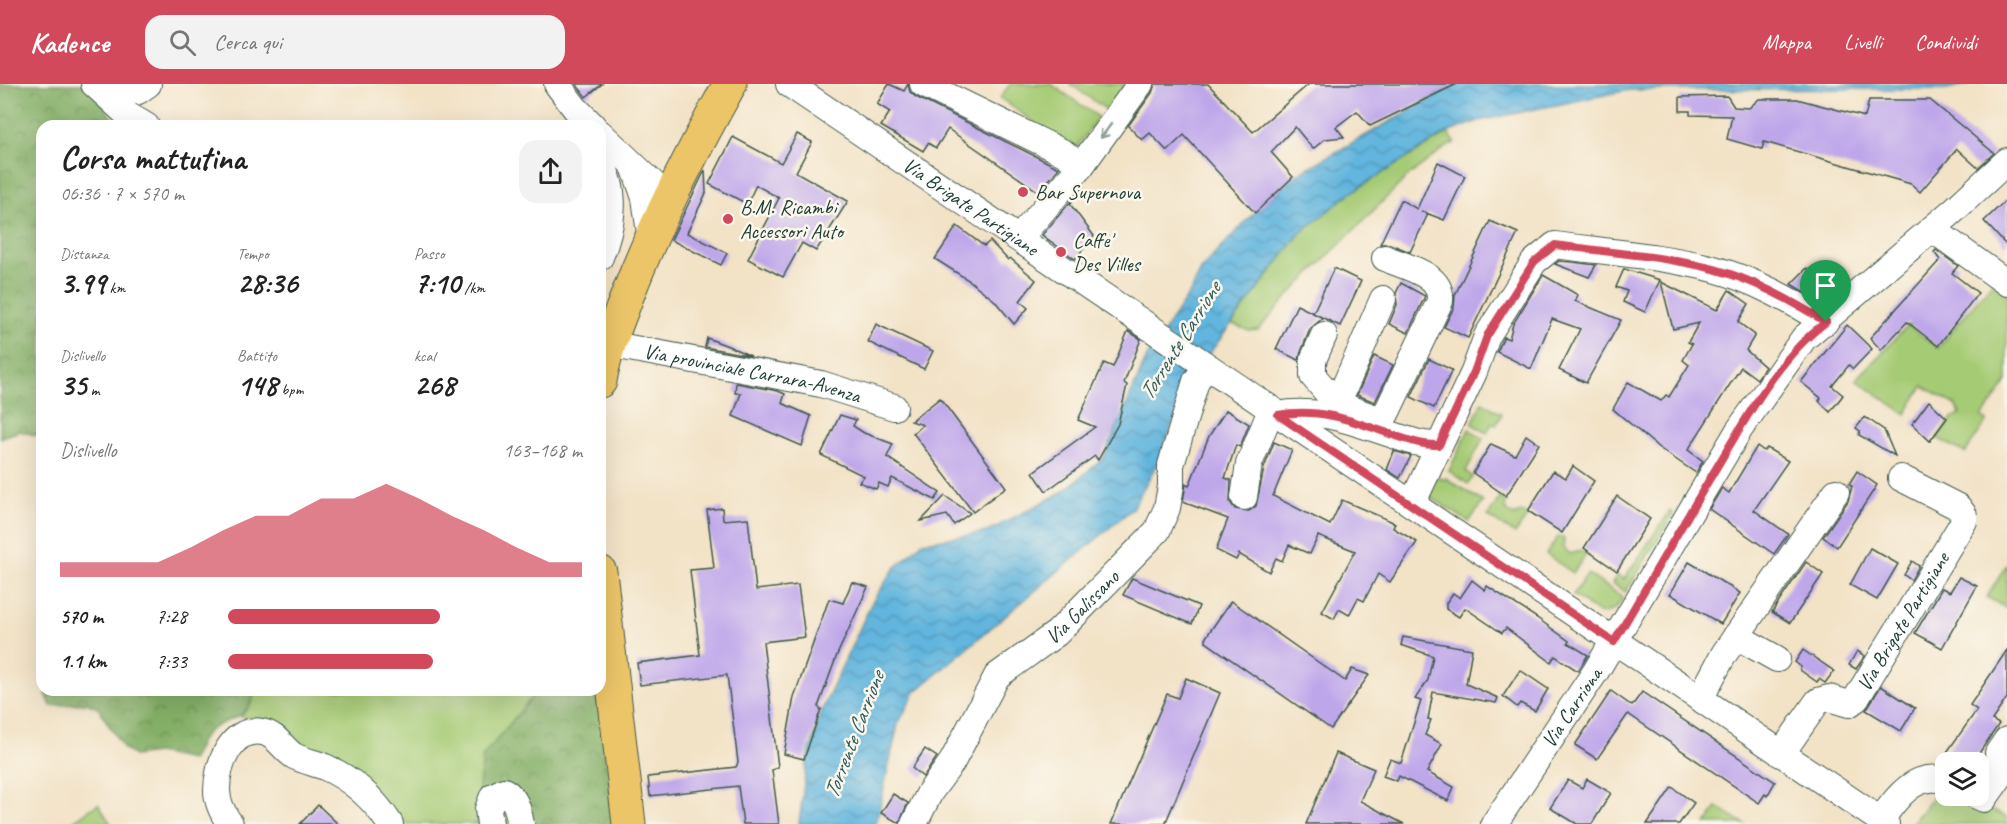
<!DOCTYPE html>
<html lang="it">
<head>
<meta charset="utf-8">
<style>
	body { margin:0; font-family:Caveat,sans-serif; background:#f2f2f2; color:#222; height:100vh; display:flex; flex-direction:column; font-size:22px; white-space:nowrap }
	* { box-sizing:border-box; margin:0 }
	p { font-size:20px; color:#767676 }
	.icon { flex:none; width:33px; height:33px; fill:none; stroke:currentColor; stroke-width:2; stroke-linecap:round; stroke-linejoin:round }
	.map { position:relative; flex:1; overflow:hidden }
	.panel { position:absolute; left:36px; top:36px; width:570px; height:576px; display:flex; flex-direction:column; background:#fff; border-radius:18px; box-shadow:0 6px 24px #0002 }
	.panel>* { flex:none }
	.tools { position:absolute; left:1935px; top:668px; display:grid; gap:12px }
	.tools a { display:grid; place-items:center; width:54px; height:54px; border-radius:12px; background:#fff; box-shadow:0 6px 24px #0002; font-size:30px }
	.pin { position:absolute; display:grid; place-items:center; width:51px; height:51px; color:#fff; margin:-62px -26px; border-radius:50% 50% 50% 0; rotate:-45deg; box-shadow:0 0 6px #0007 }
	.pin .icon { rotate:45deg }
	.round { display:grid; place-items:center; flex:none; width:63px; height:63px; border-radius:18px; background:#f2f2f2 }
	.headline { display:flex; align-items:center; justify-content:space-between; height:102px; padding:0 24px }
	h1 { font-size:33px; font-weight:600; line-height:45px }
	.figures { display:grid; grid-template-columns:repeat(3,1fr); gap:9px; height:102px; padding:6px 24px }
	.figures div { display:grid; align-content:center }
	.figures b { font-size:30px; font-weight:600 }
	.figures small { font-size:16px; font-weight:400 }
	.figures p { font-size:16px }
	.chart { height:168px; padding:12px 24px }
	.chart p { display:flex; justify-content:space-between }
	.chart svg { width:100%; height:108px; margin-top:6px; fill:#d1495b; opacity:.7 }
	ul { padding:0 24px; list-style:none; font-size:20px }
	li { display:grid; grid-template-columns:96px 72px 1fr; align-items:center; height:45px }
	li i { height:15px; border-radius:8px; background:#d1495b }
	header { display:flex; align-items:center; gap:36px; box-sizing:border-box; height:84px; padding:0 30px; background:#d1495b; color:#fff }
	header strong { font-size:28px }
	nav { display:flex; gap:33px; margin-inline-start:auto; font-size:21px }
	.search { width:420px; height:54px; background:#f2f2f2; display:flex; align-items:center; gap:15px; box-sizing:border-box; padding:0 21px; border-radius:18px; color:#767676; font-size:22px }
	.map>svg:first-child { display:block }
	.green { fill:#a6cb75; stroke:#628454; stroke-width:1.5 }
	.forest { fill:url(#forest-crowns); stroke:#52764d; stroke-width:1.5 }
	.water { fill:url(#water-waves); stroke:#407989; stroke-width:1.5 }
	.building { fill:#bea6ea }
	.lines { fill:none; stroke-linecap:round; stroke-linejoin:round }
	.minor-casing { stroke:#3f564a; stroke-width:28 }
	.major-casing { stroke:#3f564a; stroke-width:35 }
	.minor { stroke:#fff; stroke-width:26 }
	.major { stroke:#ecc569; stroke-width:33 }
	.oneway { stroke:#8f9e9a }
	.route-casing { stroke:#fff; stroke-width:12 }
	.route { stroke:#d1495b; stroke-width:8 }
	.poi-dot { fill:#d1495b; stroke:#fbf7ec; stroke-width:2 }
	.labels { text-anchor:middle; dominant-baseline:central; stroke-width:5; stroke-linejoin:round; paint-order:stroke }
	.poi-label { font-size:21px; fill:#1f3d34; stroke:#fbf7ec; text-anchor:start }
	.street-label { font-size:21px; fill:#1f3d34; stroke:#fbf7ec }
	.water-label { font-size:22px; font-style:italic; fill:#305b5e; stroke:#fbf7ec }
</style>
</head>
<body>
<header>
<strong>Kadence</strong>
<div class="search"><svg class="icon" aria-label="search" viewBox="0 0 24 24"><circle cx="10" cy="10" r="6"/><path d="M15 15l6 6"/></svg>Cerca qui</div>
<nav><a>Mappa</a><a>Livelli</a><a>Condividi</a></nav>
</header>
<div class="map">
<svg width="2007" height="740" viewBox="0 0 2007 740">
	<defs>
		<pattern id="forest-crowns" width="20" height="18" patternUnits="userSpaceOnUse" patternTransform="scale(1.5)"><rect width="20" height="18" fill="#84af66"/><path d="M2 6a3 3 0 1 1 6 0M12 15a3 3 0 1 1 6 0" fill="none" stroke="#6b9055"/></pattern>
		<pattern id="water-waves" width="16" height="10" patternUnits="userSpaceOnUse" patternTransform="scale(1.5)"><rect width="16" height="10" fill="#62b5de"/><path d="M0 5q4-4 8 0t8 0" fill="none" stroke="#5094b5"/></pattern>
	</defs>
	<rect width="100%" height="100%" fill="#fbf7ec"/>
	<filter id="ink" filterUnits="userSpaceOnUse"><feTurbulence type="fractalNoise" baseFrequency=".0167" numOctaves="2"/><feDisplacementMap in="SourceGraphic" scale="12" xChannelSelector="R" yChannelSelector="G"/><feConvolveMatrix kernelMatrix="1 2 1 2 8 2 1 2 1" color-interpolation-filters="sRGB"/></filter>
	<filter id="wash" filterUnits="userSpaceOnUse"><feTurbulence type="fractalNoise" baseFrequency=".008" numOctaves="4" result="noise"/><feDisplacementMap in="SourceGraphic" scale="24" xChannelSelector="R" yChannelSelector="G"/><feGaussianBlur stdDeviation="1.35" result="paint"/><feColorMatrix in="noise" values="0 0 0 0 0 0 0 0 0 0 0 0 0 0 0 0 0 1.4 0 .05"/><feComposite in="paint" operator="in"/></filter>
	<g filter="url(#wash)">
		<rect width="100%" height="100%" fill="#f2e2c6"/>
		<g class="green">
			<polygon points="1010,0 1051,0 1098,33 1074,67 1000,14"/>
			<polygon points="1070,0 1125,0 1107,26"/>
			<polygon points="1448,49 1455,58 1439,68 1407,93 1289,211 1258,246 1249,247 1232,240 1300,149 1352,108"/>
			<polygon points="1992,198 2007,208 2007,297 1982,333 1987,337 1965,369 1937,354 1952,334 1960,330 1956,321 1923,302 1906,330 1856,296 1908,241 1938,264"/>
			<polygon points="1482,318 1502,330 1496,341 1492,339 1487,349 1472,340"/>
			<polygon points="1469,345 1483,355 1466,387 1473,393 1468,400 1449,387"/>
			<polygon points="1436,391 1444,396 1446,394 1483,418 1469,438 1424,409"/>
			<polygon points="1500,413 1506,417 1505,425 1514,432 1522,428 1528,431 1515,450 1488,432"/>
			<polygon points="1670,427 1673,430 1626,508 1612,499 1617,491 1624,495"/>
			<polygon points="1559,452 1564,455 1563,464 1571,470 1580,466 1586,470 1573,489 1546,470"/>
			<polygon points="2007,480 2007,525 1987,513"/>
			<polygon points="1587,490 1623,513 1615,526 1600,530 1573,511"/>
			<path d="M254,606H538C504,646 476,686 477,740H398L257,636L241,633L252,618Z"/>
			<polygon points="1945,706 1946,711 1956,711 2007,733 2007,740 1911,740 1937,708"/>
			<polygon points="98,720 111,740 69,740"/>
			<polygon points="1717,723 1745,740 1706,740"/>
		</g>
		<g class="forest">
			<path d="M0,0H100C97,19 108,31 123,42H42V353L20,347L0,354Z"/>
			<path d="M49,606H254L255,607C247,640 228,631 208,648C199,656 198,667 191,676L157,669L134,672L124,665L98,624L87,619L51,622L46,610Z"/>
			<polygon points="538,606 597,606 614,740 477,740 477,718 483,672"/>
		</g>
		<polygon class="water" points="1456,0 1970,0 1946,5 1629,6 1478,37 1447,49 1352,108 1300,149 1190,295 1158,378 1132,425 915,608 898,640 876,740 799,740 807,677 822,626 872,518 894,485 923,458 987,448 1062,408 1103,375 1147,273 1192,205 1202,184 1249,134 1297,90"/>
		<g id="blocks">
			<g class="building">
				<polygon points="576,0 602,0 586,13"/>
				<polygon points="889,0 904,7 908,0 910,8 916,13 1059,84 1039,108 948,45 936,64 928,59 923,67 881,42 890,28 877,20"/>
				<polygon points="1155,0 1208,0 1253,48 1309,0 1457,0 1370,42 1357,27 1336,43 1344,53 1325,55 1313,65 1295,43 1271,68 1293,93 1255,129 1184,51 1167,67 1150,49 1142,56 1128,42 1152,9"/>
				<polygon points="1727,12 1734,23 1749,24 1759,15 1797,15 1865,33 1869,16 1930,16 1994,69 1978,84 1957,65 1920,108 1911,100 1764,58 1762,65 1727,55 1732,32 1690,31 1690,27 1680,27 1680,13"/>
				<polygon points="797,50 812,58 796,88 848,117 816,167 802,159 783,193 748,175 779,114 756,101 747,120 709,100 733,53 781,79"/>
				<polygon points="1438,78 1465,92 1444,136 1421,127 1428,130 1410,168 1390,160 1380,160 1401,116 1417,125"/>
				<polygon points="705,86 706,109 687,149 727,169 721,181 671,156"/>
				<polygon points="1084,102 1070,120 1094,152 1075,175 1042,151"/>
				<polygon points="2007,115 2007,162 1984,137"/>
				<polygon points="1490,137 1518,149 1468,254 1444,243 1454,223 1455,211"/>
				<polygon points="957,142 984,162 990,157 1008,176 1010,174 1036,196 1020,217 1028,224 1014,240 994,216 970,197 935,175"/>
				<polygon points="1936,166 1958,182 1952,189 1978,209 1938,262 1907,238 1881,266 1870,254 1940,176 1934,168"/>
				<polygon points="1559,177 1573,178 1596,181 1589,193 1555,180"/>
				<polygon points="1822,181 1817,194 1832,210 1822,219 1791,200 1807,184 1812,189"/>
				<polygon points="1334,184 1361,197 1340,242 1313,229 1323,234 1310,245 1298,276 1276,265 1297,221 1313,229"/>
				<polygon points="1624,185 1660,196 1645,228 1623,218 1627,207 1616,203"/>
				<polygon points="1543,191 1578,211 1575,217 1621,236 1586,299 1559,286 1580,245 1552,235 1531,285 1497,268 1504,253 1509,255 1513,240"/>
				<polygon points="1661,198 1717,226 1729,206 1749,220 1738,238 1755,251 1746,266 1765,283 1757,295 1741,283 1688,366 1703,377 1696,389 1659,364 1613,325 1628,298 1661,317 1666,311 1669,313 1689,281 1683,276 1692,260 1688,258 1699,239 1673,245"/>
				<polygon points="1401,199 1425,212 1408,249 1389,240 1397,221 1396,209"/>
				<polygon points="876,240 933,267 924,285 868,258"/>
				<polygon points="1847,241 1872,265 1853,285 1849,281 1832,302 1843,311 1830,328 1819,317 1821,314 1801,298"/>
				<polygon points="1128,247 1141,255 1124,299 1127,301 1118,340 1098,376 1095,372 1046,407 1033,388 1095,343 1078,336 1104,279 1113,283"/>
				<polygon points="707,254 728,262 751,272 705,263"/>
				<polygon points="1374,272 1393,281 1375,318 1357,311"/>
				<polygon points="1429,275 1452,286 1434,324 1411,313"/>
				<polygon points="736,299 778,307 785,310 782,319 811,332 802,362 733,332 741,309 735,309"/>
				<polygon points="940,314 1006,403 973,428 913,349 923,341 911,337"/>
				<polygon points="1929,317 1947,334 1930,357 1912,340"/>
				<polygon points="1226,326 1249,340 1240,363 1236,361 1225,394 1231,396 1230,418 1235,425 1249,427 1256,422 1264,384 1274,358 1292,366 1273,412 1330,441 1342,416 1395,439 1393,444 1417,458 1390,498 1378,490 1364,517 1358,514 1349,531 1339,525 1334,535 1322,528 1355,467 1318,452 1310,470 1289,461 1282,477 1276,474 1269,488 1239,470 1236,476 1216,466 1228,435 1183,418 1186,400 1189,402 1209,352"/>
				<polygon points="840,331 856,336 853,342 864,349 893,360 887,373 940,409 935,416 892,394 888,403 879,399 876,405 859,398 864,392 821,371"/>
				<polygon points="1865,333 1884,346 1895,372 1859,351 1860,347 1856,344"/>
				<polygon points="1526,351 1539,360 1506,412 1473,389 1491,360 1515,371"/>
				<polygon points="1757,362 1764,367 1767,364 1788,377 1754,426 1788,450 1774,470 1709,425 1722,404 1729,409"/>
				<polygon points="1394,367 1411,372 1400,394 1387,386"/>
				<polygon points="1573,382 1594,397 1562,449 1528,427 1553,387 1566,394"/>
				<polygon points="1857,387 1877,401 1837,463 1823,453 1848,417 1852,402 1849,400"/>
				<polygon points="945,412 970,429 954,441 947,431 921,437"/>
				<polygon points="1617,412 1650,435 1617,487 1584,464"/>
				<polygon points="722,424 723,436 748,434 756,506 798,501 805,553 763,558 778,683 772,686 779,740 743,740 738,702 650,712 648,693 736,683 738,678 727,591 640,601 637,579 700,571 690,486 714,484 707,426"/>
				<polygon points="1870,464 1898,480 1877,516 1850,501"/>
				<polygon points="1912,477 1919,482 1911,496 1904,491"/>
				<polygon points="1689,478 1740,509 1721,540 1670,510"/>
				<polygon points="1806,478 1823,490 1790,539 1772,528"/>
				<polygon points="1959,493 1977,502 1942,564 1915,549 1942,504 1950,508"/>
				<polygon points="1132,494 1199,522 1192,540 1123,511"/>
				<polygon points="1472,496 1485,506 1487,502 1537,534 1569,557 1568,559 1588,571 1578,587 1555,572 1551,578 1506,544 1502,549 1465,524 1459,533 1446,525 1446,519 1453,509 1460,514"/>
				<polygon points="852,498 868,503 837,571 818,623 821,625 804,675 784,670 794,613 829,515 843,519"/>
				<polygon points="1231,517 1345,597 1352,585 1369,591 1331,645 1206,558 1206,553"/>
				<polygon points="1403,553 1472,565 1466,600 1498,614 1496,619 1433,608 1428,635 1431,636 1425,651 1442,660 1427,688 1454,703 1448,717 1399,692 1397,697 1383,692 1390,675 1401,679 1421,617 1415,615 1428,596 1433,572 1401,561"/>
				<polygon points="1803,566 1834,587 1825,599 1819,595 1817,598 1800,586 1801,583 1795,578"/>
				<polygon points="2007,566 2007,614 1992,636 1999,640 1973,678 1961,678 1947,668 1977,626 1970,621"/>
				<polygon points="1857,567 1865,572 1856,585 1849,581"/>
				<polygon points="1520,586 1548,605 1535,627 1520,619 1517,623 1503,612"/>
				<polygon points="1186,594 1220,609 1165,740 1111,740 1167,610 1178,614"/>
				<polygon points="1881,602 1915,624 1901,647 1866,626"/>
				<polygon points="1611,607 1632,622 1642,608 1775,698 1767,712 1765,710 1759,719 1628,630 1597,675 1575,661"/>
				<polygon points="925,665 937,673 923,693 912,684"/>
				<polygon points="1336,669 1374,685 1360,717 1404,740 1306,740"/>
				<polygon points="1587,695 1611,709 1592,740 1577,740 1550,724 1568,696 1582,704"/>
				<polygon points="1672,703 1694,719 1679,740 1647,740"/>
				<polygon points="893,710 908,719 899,739 881,729"/>
				<polygon points="318,721 338,740 300,740"/>
			</g>
		</g>
	</g>
	<g filter="url(#ink)">
		<use href="#blocks" fill-opacity="0" stroke="#3f564a" stroke-width="1.5"/>
		<g class="lines">
			<defs>
				<g id="minor">
					<polyline points="94,0 129,32 146,42"/>
					<polyline points="124,0 138,7 148,0"/>
					<polyline points="557,0 575,24 593,42"/>
					<path id="s1" d="M789,0L1886,740"/>
					<polyline points="923,0 1064,69 1081,82"/>
					<polyline points="600,49 669,115"/>
					<path d="M600,78C619,107 612,144 600,173"/>
					<polyline points="635,85 645,114 651,156"/>
					<polyline points="1932,145 2007,199"/>
					<polyline points="1020,153 1081,82 1140,0"/>
					<path d="M1324,251L1313,276V292L1337,320L1375,334L1386,330L1440,217C1443,190 1405,183 1385,174"/>
					<path id="s2" d="M608,260L821,300L894,323"/>
					<polyline points="1325,329 1337,320 1383,215"/>
					<path d="M1278,331C1319,323 1354,338 1393,351C1408,356 1423,362 1439,361"/>
					<polyline points="1244,413 1249,380 1271,326"/>
					<path d="M1412,420L1474,288L1487,252L1534,178L1555,161C1607,168 1663,172 1714,185C1754,196 1790,216 1825,238"/>
					<polyline points="1736,552 1777,575"/>
					<polyline points="1700,615 1724,570 1836,408"/>
					<path id="s3" d="M1781,670L1818,617L1829,614L1849,620L1856,615L1964,437V431L1958,423L1901,394"/>
					<polyline points="1975,711 1984,715 2001,691 1998,669 2007,656"/>
					<path d="M1881,736C1895,715 1916,686 1946,697"/>
					<path d="M230,740C223,730 217,718 217,706C217,682 231,642 262,648C276,650 283,665 294,672C304,677 315,679 325,683C352,695 374,715 390,740"/>
					<path d="M490,740L488,725L493,712L504,707C517,715 518,727 521,740"/>
					<path id="s4" d="M914,740L930,708L952,678L997,592L1057,549L1157,447L1167,424L1171,402V381L1196,297L1206,283"/>
					<path id="s5" d="M1494,740L1596,587L1739,346L1804,254L1953,127L2007,77"/>
				</g>
				<g id="major">
					<path d="M600,297C605,266 617,239 628,210C656,137 692,68 730,0"/>
					<polyline points="600,488 629,740"/>
				</g>
			</defs>
			<use href="#minor" class="minor-casing"/>
			<use href="#major" class="major-casing"/>
			<use href="#minor" class="minor"/>
			<use href="#major" class="major"/>
		</g>
		<defs><path id="oneway-shaft" d="M-6 0H5M1.5-3L5.5 0L1.5 3" fill="none" stroke-width="1.6" stroke-linecap="round" stroke-linejoin="round" transform="scale(1.5)"/></defs>
		<use class="oneway" href="#oneway-shaft" transform="translate(1106 47) rotate(126)"/>
	</g>
	<g class="lines" filter="url(#ink)">
		<defs>
			<path id="route" d="M1555,161C1607,168 1663,172 1714,185C1754,196 1790,216 1826,238C1780,272 1750,328 1721,376C1685,436 1650,497 1614,558L1278,331C1319,323 1354,337 1393,351C1408,356 1423,362 1439,361L1474,288L1487,252L1534,178Z"/>
		</defs>
		<use href="#route" class="route-casing"/>
		<use href="#route" class="route"/>
	</g>
	<g class="poi-dot">
		<circle cx="1023" cy="108" r="6"/>
		<circle cx="728" cy="135" r="6"/>
		<circle cx="1061" cy="168" r="6"/>
	</g>
	<g class="labels">
		<g class="poi-label">
			<text x="1035" y="108">Bar Supernova</text>
			<text x="740" y="123">B.M. Ricambi<tspan x="740" dy="24">Accessori Auto</tspan></text>
			<text x="1073" y="156">Caffe'<tspan x="1073" dy="24">Des Villes</tspan></text>
		</g>
		<g class="street-label">
			<text stroke="none"><textPath href="#s1" startOffset="219">Via Brigate Partigiane</textPath></text>
			<text stroke="none"><textPath href="#s2" startOffset="147">Via provinciale Carrara-Avenza</textPath></text>
			<text stroke="none"><textPath href="#s4" startOffset="280">Via Galissano</textPath></text>
			<text stroke="none"><textPath href="#s3" startOffset="196">Via Brigate Partigiane</textPath></text>
			<text stroke="none"><textPath href="#s5" startOffset="140">Via Carriona</textPath></text>
		</g>
		<g class="water-label">
			<text transform="translate(1180 257) rotate(-58)">Torrente Carrione</text>
			<text transform="translate(854 651) rotate(-69)">Torrente Carrione</text>
		</g>
	</g>
</svg>
<div class="tools">
<a><svg class="icon" aria-label="layers" viewBox="0 0 24 24"><path d="M12 4l9 5-9 5-9-5zM3 14l9 5 9-5"/></svg></a>
</div>
<div class="pin" style="left:1826px;top:238px;background:#1e9e55"><svg class="icon" aria-label="arrive" viewBox="0 0 24 24"><path d="M6 21V4h12l-3 4 3 4H6"/></svg></div>
<section class="panel">
<div class="headline"><div><h1>Corsa mattutina</h1><p>06:36 · 7 × 570 m</p></div><a class="round"><svg class="icon" aria-label="share" viewBox="0 0 24 24"><path d="M12 15V3M7 8l5-5 5 5M5 13v7h14v-7"/></svg></a></div>
<div class="figures">
<div><p>Distanza</p><b>3.99<small> km</small></b></div>
<div><p>Tempo</p><b>28:36</b></div>
<div><p>Passo</p><b>7:10<small> /km</small></b></div>
</div>
<div class="figures">
<div><p>Dislivello</p><b>35<small> m</small></b></div>
<div><p>Battito</p><b>148<small> bpm</small></b></div>
<div><p>kcal</p><b>268</b></div>
</div>
<div class="chart"><p><span>Dislivello</span>163–168 m</p>
<svg viewBox="0 0 160 44" preserveAspectRatio="none"><path d="M0 44V38L10 38L20 38L30 38L40 32L50 25L60 19L70 19L80 12L90 12L100 6L110 12L120 19L130 25L140 32L150 38L160 38V44z"/></svg>
</div>
<ul>
<li><b>570 m</b>7:28<i style="width:60%"></i></li>
<li><b>1.1 km</b>7:33<i style="width:58%"></i></li>
</ul>
</section>
</div>
</body>
</html>
